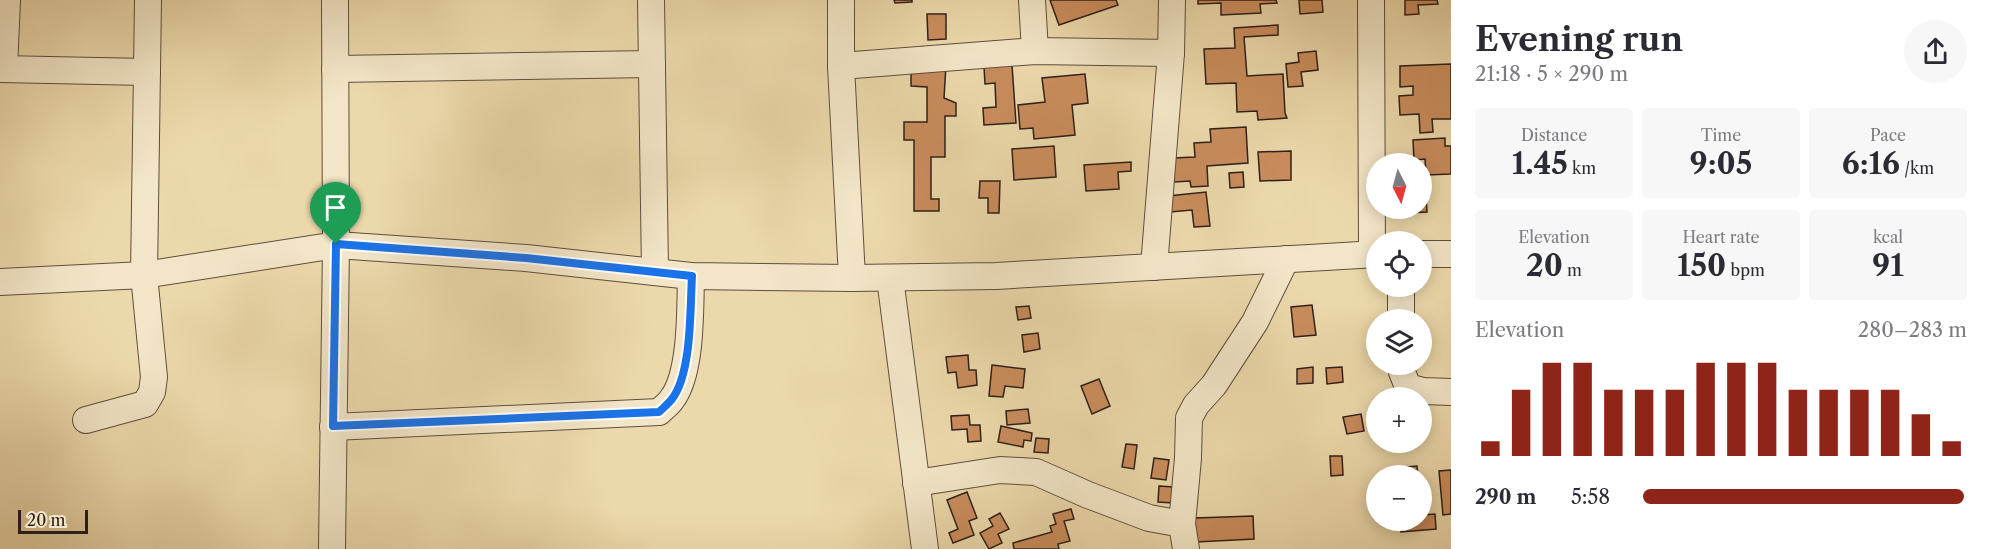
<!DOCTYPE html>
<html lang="en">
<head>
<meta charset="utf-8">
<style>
	body { margin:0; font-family:"Libre Caslon Text",serif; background:#f7f7f7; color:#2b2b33; height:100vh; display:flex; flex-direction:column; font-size:22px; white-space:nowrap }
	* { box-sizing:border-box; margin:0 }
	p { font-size:20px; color:#7c7c81 }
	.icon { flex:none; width:33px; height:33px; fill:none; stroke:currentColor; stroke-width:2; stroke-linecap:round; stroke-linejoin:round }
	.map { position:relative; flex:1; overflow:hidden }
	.drawer { display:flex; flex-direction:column; background:#fff; width:540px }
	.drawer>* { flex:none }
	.needle { width:39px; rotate:174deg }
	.fabs { position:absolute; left:1366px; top:153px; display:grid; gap:12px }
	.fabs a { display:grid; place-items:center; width:66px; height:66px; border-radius:50%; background:#fff; box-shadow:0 3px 15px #0003; font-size:30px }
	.scale { position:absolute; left:18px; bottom:15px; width:70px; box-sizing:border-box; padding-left:6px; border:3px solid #2e2019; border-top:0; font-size:16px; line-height:21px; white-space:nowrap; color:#2e2019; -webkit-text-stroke:4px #f3e6c8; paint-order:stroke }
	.pin { position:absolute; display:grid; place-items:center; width:51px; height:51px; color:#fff; margin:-62px -26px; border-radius:50% 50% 50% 0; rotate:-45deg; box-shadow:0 0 6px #0007 }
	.pin .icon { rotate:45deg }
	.round { display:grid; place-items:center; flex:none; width:63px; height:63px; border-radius:32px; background:#f7f7f7 }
	.summary { display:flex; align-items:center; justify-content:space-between; height:102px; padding:0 24px }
	h1 { font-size:33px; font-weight:700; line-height:45px }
	.metrics { display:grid; grid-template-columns:repeat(3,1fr); gap:9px; height:102px; padding:6px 24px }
	.metrics div { display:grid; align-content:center; border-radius:6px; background:#f7f7f7; text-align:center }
	.metrics b { font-size:30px; font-weight:700 }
	.metrics small { font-size:16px; font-weight:400 }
	.metrics p { font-size:16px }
	.chart { height:168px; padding:12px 24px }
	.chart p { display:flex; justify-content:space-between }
	.chart svg { width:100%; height:108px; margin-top:6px; stroke:#8f2418; stroke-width:6 }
	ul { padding:0 24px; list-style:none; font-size:20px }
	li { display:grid; grid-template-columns:96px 72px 1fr; align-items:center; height:45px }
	li i { height:15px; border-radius:8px; background:#8f2418 }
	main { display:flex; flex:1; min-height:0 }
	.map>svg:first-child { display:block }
	.building { fill:#ca8d5d; stroke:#2e2019; stroke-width:1.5 }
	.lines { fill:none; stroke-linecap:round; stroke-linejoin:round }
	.minor-casing { stroke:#5e4e3e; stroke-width:28 }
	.minor { stroke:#f3e6c8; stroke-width:26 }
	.route-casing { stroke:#fff; stroke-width:12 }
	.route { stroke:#1a73e8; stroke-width:8 }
</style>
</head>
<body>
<main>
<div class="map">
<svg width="1451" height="549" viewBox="0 0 1451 549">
	<rect width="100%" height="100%" fill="#ecd9ab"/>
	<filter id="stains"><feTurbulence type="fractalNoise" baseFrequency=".00333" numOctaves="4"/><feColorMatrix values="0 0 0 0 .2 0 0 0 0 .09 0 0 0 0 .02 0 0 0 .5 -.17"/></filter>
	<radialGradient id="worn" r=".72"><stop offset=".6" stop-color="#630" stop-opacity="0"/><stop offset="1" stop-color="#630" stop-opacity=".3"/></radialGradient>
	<g class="building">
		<polygon points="894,0 912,0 912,2 895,3"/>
		<polygon points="1050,0 1116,0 1118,5 1059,25"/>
		<polygon points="1198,0 1276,0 1277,3 1260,4 1261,13 1221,15 1221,3 1198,4"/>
		<polygon points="1299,0 1322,0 1323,12 1300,14"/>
		<polygon points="1405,0 1437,0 1438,4 1418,5 1419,14 1405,15"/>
		<polygon points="927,14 946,14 946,39 928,40"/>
		<polygon points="1278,25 1278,35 1244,37 1247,76 1283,74 1285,113 1287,118 1258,120 1257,111 1237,112 1236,83 1206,84 1204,49 1235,48 1234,28"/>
		<polygon points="1316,51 1318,70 1301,72 1303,86 1288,87 1286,64 1299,62 1298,53"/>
		<polygon points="911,64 946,65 944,98 956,103 956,116 945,116 945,157 931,157 931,199 939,199 939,211 914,211 914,140 904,140 904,122 927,122 927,87 911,86"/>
		<polygon points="1451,64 1451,119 1432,119 1433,132 1420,133 1419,114 1400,115 1399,96 1413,95 1413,86 1400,87 1400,66"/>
		<polygon points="1012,65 1016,123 984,125 983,108 996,107 995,83 985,84 984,67"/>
		<polygon points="1085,74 1088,103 1072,105 1075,135 1034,139 1033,128 1020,129 1018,105 1045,102 1042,78"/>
		<polygon points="1246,127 1248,163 1207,166 1208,186 1191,187 1190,181 1174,182 1173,158 1195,157 1194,143 1211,142 1210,129"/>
		<polygon points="1445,138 1445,146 1451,146 1451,174 1426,175 1425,159 1414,160 1413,140"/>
		<polygon points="1054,146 1056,177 1014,180 1012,149"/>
		<polygon points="1291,151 1291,180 1260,181 1258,152"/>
		<polygon points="1131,162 1131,171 1118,172 1119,189 1086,191 1084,165"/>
		<polygon points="1243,172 1244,187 1230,188 1229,173"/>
		<polygon points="980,181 1000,181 999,213 988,213 988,198 979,198"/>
		<polygon points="1206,192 1210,226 1194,227 1192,210 1170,212 1168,196"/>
		<polygon points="1422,195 1426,195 1427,212 1405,213 1404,208 1422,208"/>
		<polygon points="1312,305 1316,335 1294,337 1291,307"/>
		<polygon points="1029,306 1031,318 1018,320 1016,307"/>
		<polygon points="1038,333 1040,349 1024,352 1022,335"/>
		<polygon points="968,355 969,370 976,370 977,385 958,388 956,372 948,373 946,357"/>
		<polygon points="992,365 1025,369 1023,388 1005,386 1003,397 989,396"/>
		<polygon points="1313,367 1313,383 1297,384 1297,369"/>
		<polygon points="1342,367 1343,382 1327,384 1326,368"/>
		<polygon points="1099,379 1110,406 1092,414 1081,386"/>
		<polygon points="1028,409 1030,423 1007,425 1006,411"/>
		<polygon points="1361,414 1364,431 1347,434 1343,417"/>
		<polygon points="969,415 970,425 980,425 981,441 968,442 967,429 952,430 951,416"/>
		<polygon points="1001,426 1032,433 1031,441 1024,440 1023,447 998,442"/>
		<polygon points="1036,438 1049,439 1048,453 1034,452"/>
		<polygon points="1126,444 1137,445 1134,469 1122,467"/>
		<polygon points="1330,456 1342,456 1343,475 1331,476"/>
		<polygon points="1154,458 1169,460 1166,480 1151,478"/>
		<polygon points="1417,466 1418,476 1396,476 1396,468"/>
		<polygon points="1451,470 1451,514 1443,515 1439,471"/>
		<polygon points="1159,486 1174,487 1173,503 1158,502"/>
		<polygon points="967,492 977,518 969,521 974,535 953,543 949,533 958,529 947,500"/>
		<polygon points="1071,509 1074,519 1064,521 1070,541 1058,544 1059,549 1014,549 1013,543 1052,532 1050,526 1056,524 1053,514"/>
		<polygon points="1000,513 1009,529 998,534 1002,543 989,549 980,533 993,526 989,519"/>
		<polygon points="1435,514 1436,529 1401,532 1400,520 1422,520 1422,515"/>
		<polygon points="1253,516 1254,539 1196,542 1195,518"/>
	</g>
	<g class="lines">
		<defs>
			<g id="minor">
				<polyline points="651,0 655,272"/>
				<polyline points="841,0 841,66 852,278"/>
				<polyline points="1032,0 1035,51"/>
				<polyline points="1371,0 1372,254"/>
				<polyline points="841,66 1035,51 1171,53"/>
				<polyline points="0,69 147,72"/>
				<polyline points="4,69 7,0"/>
				<polyline points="335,69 652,64"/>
				<polyline points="1422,254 1451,254"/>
				<polyline points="1154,267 1171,53 1172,0"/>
				<polyline points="890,278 925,549"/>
				<polyline points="0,282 144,275 336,245 526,258 691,276 852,278 996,276 1377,254"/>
				<polyline points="1401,286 1401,320"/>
				<polyline points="1401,364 1402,372 1408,387 1423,391 1451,392"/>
				<polyline points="86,420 145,404 152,392 154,377 144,275 148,0"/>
				<path d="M333,427L659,412C663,408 669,404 672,399C692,373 690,308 691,276"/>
				<polyline points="916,483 1000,470 1036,472 1088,495 1149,518 1182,524"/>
				<polyline points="332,549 336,245 335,0"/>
				<polyline points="1186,549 1182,524 1188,458 1189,418 1196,405 1214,385 1255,322 1286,259"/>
			</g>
		</defs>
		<use href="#minor" class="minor-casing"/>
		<use href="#minor" class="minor"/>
	</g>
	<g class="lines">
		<defs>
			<path id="route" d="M336,244L526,258L692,276C690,308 692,373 672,399C668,404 663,408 659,412L333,426Z"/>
		</defs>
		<use href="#route" class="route-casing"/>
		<use href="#route" class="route"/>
	</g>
	<rect width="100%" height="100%" filter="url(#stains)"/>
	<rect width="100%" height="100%" fill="url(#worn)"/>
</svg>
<div class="fabs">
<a><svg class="needle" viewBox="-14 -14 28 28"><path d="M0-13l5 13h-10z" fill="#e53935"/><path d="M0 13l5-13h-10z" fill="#7c7c81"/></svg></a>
<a><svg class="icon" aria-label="locate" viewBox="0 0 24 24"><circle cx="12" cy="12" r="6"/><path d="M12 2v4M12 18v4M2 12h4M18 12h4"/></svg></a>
<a><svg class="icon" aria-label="layers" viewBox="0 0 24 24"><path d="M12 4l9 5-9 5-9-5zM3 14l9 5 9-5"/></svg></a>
<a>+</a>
<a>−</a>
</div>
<div class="scale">20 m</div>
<div class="pin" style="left:336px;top:244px;background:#1e9e55"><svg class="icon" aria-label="arrive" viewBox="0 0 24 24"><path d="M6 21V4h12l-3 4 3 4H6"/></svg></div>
</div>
<section class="drawer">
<div class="summary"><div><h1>Evening run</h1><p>21:18 · 5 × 290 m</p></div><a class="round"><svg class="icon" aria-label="share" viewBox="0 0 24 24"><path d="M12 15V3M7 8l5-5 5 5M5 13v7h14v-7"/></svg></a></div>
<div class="metrics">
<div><p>Distance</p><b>1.45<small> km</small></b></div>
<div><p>Time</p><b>9:05</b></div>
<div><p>Pace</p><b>6:16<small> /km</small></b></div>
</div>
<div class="metrics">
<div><p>Elevation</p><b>20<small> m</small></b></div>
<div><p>Heart rate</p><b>150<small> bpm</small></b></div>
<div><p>kcal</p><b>91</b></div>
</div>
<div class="chart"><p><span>Elevation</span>280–283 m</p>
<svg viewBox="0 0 160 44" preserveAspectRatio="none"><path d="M5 44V38M15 44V17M25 44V6M35 44V6M45 44V17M55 44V17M65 44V17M75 44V6M85 44V6M95 44V6M105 44V17M115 44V17M125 44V17M135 44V17M145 44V27M155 44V38"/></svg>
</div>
<ul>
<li><b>290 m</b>5:58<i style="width:99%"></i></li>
</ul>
</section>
</main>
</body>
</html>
